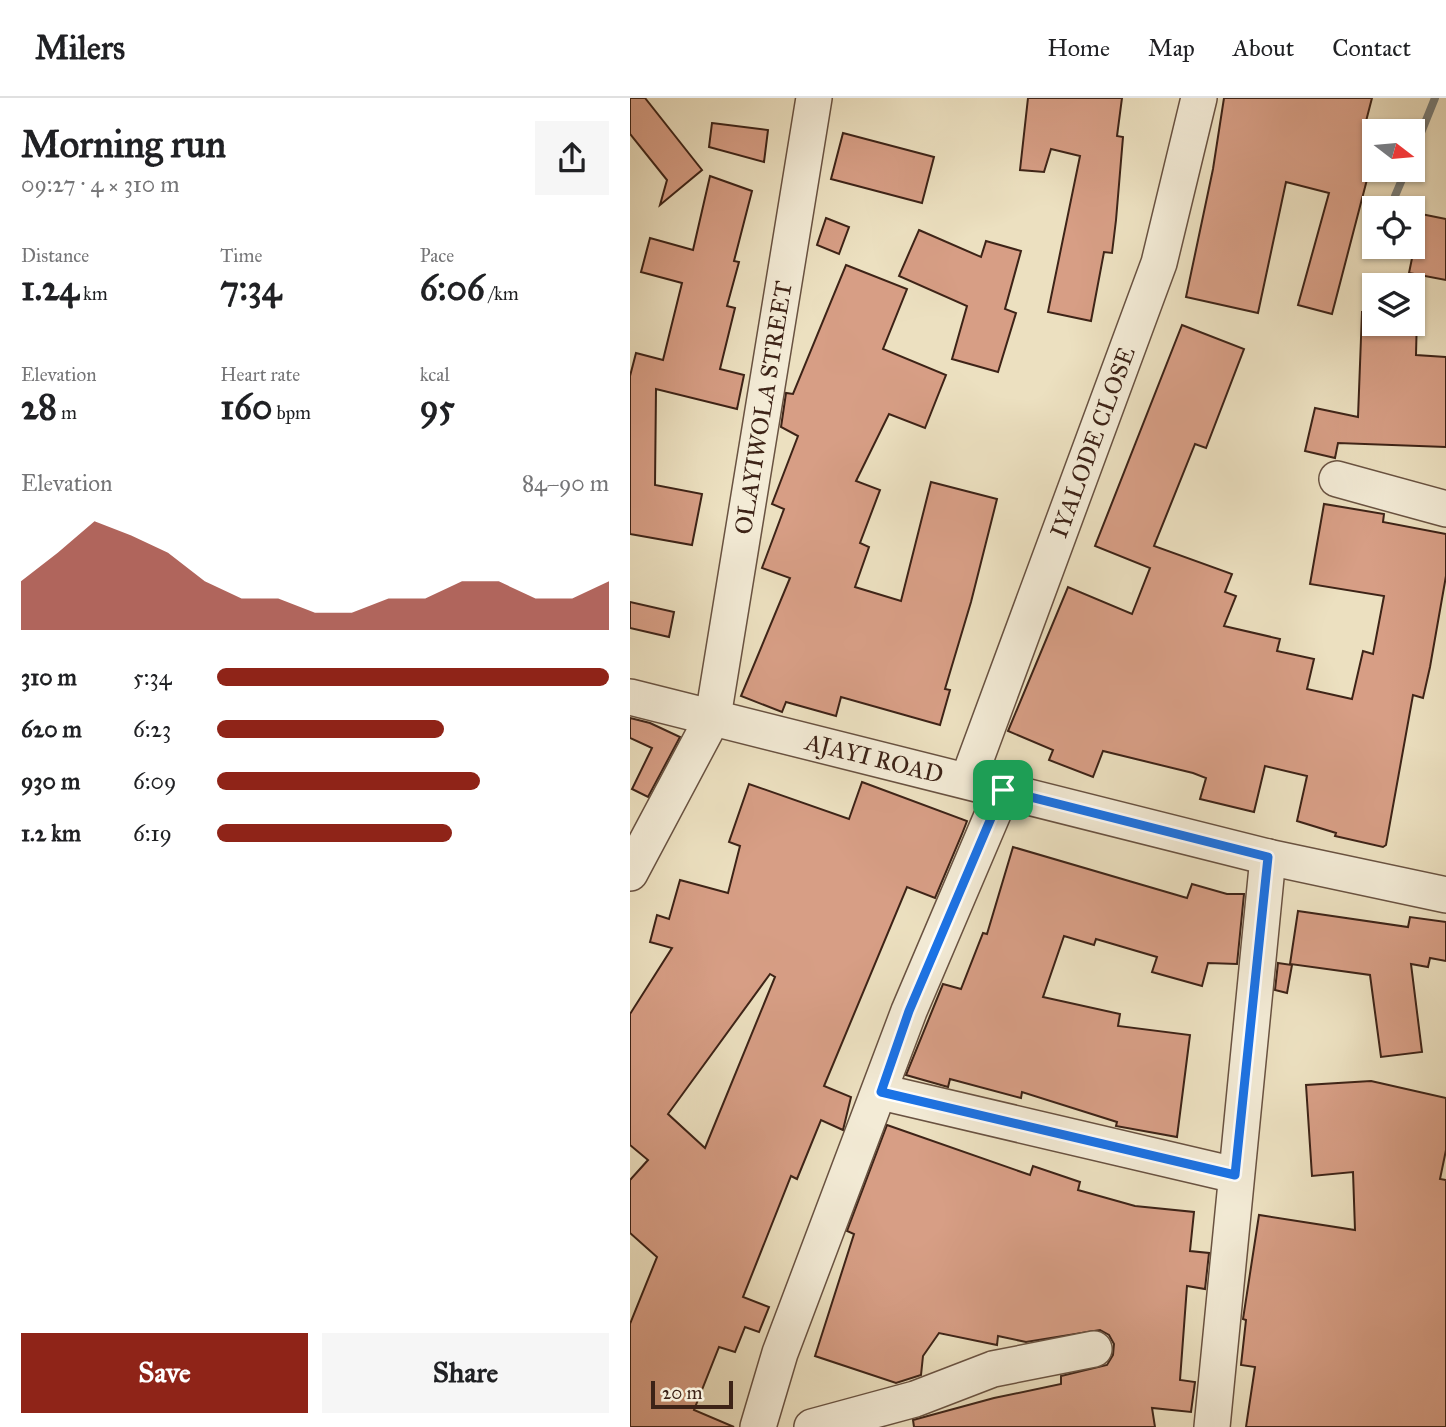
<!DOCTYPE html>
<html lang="en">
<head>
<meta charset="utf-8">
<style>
	body { margin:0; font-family:"IM FELL Great Primer",serif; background:#f6f6f6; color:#202124; height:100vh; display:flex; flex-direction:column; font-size:26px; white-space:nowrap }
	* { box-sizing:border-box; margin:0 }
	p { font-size:23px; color:#757577 }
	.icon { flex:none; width:38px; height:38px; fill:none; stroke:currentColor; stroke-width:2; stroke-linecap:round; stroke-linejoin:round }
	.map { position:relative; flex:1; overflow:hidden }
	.sheet { display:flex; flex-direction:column; background:#fff; width:630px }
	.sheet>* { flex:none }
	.needle { width:46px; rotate:106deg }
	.fabs { position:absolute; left:732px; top:21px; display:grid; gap:14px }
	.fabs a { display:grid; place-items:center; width:63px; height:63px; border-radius:0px; background:#fff; box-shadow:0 2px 5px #0004; font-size:35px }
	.scale { position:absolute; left:21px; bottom:18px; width:82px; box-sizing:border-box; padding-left:7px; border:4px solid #3d2317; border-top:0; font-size:19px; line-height:24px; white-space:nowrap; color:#3d2317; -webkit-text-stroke:5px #f3ebd6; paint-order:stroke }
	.pin { position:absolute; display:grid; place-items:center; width:60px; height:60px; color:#fff; margin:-30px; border-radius:14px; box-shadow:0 4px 10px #0006 }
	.round { display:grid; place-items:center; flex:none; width:74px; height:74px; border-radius:0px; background:#f6f6f6 }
	.overview { display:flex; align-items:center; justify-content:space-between; height:119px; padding:0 21px }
	h1 { font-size:38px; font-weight:800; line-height:52px }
	.stats { display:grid; grid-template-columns:repeat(3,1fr); gap:10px; height:119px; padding:7px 21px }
	.stats div { display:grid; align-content:center }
	.stats b { font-size:35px; font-weight:800 }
	.stats small { font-size:19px; font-weight:400 }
	.stats p { font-size:19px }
	.chart { height:196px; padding:14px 21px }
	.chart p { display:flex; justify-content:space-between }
	.chart svg { width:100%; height:126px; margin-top:7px; fill:#8f2418; opacity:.7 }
	.primary-button { display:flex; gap:14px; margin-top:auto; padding:14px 21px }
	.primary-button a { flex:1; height:80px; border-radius:0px; background:#8f2418; color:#fff; font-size:28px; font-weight:800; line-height:80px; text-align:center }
	.primary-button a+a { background:#f6f6f6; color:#202124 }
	ul { padding:0 21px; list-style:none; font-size:23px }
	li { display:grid; grid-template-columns:112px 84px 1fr; align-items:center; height:52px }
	li i { height:18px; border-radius:9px; background:#8f2418 }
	header { display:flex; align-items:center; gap:42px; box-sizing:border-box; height:98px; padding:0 35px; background:#fff; border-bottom:2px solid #e0e0e0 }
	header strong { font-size:33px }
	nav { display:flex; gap:38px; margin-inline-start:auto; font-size:24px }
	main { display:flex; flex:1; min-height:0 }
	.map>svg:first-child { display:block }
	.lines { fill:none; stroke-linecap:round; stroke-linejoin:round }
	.stream { stroke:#777e7b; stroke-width:8 }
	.building { fill:#d79e85; stroke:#3d2317; stroke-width:2; fill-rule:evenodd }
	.minor-casing { stroke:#695241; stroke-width:38 }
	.minor { stroke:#f3ebd6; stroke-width:35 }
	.route-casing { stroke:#fff; stroke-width:14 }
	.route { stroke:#1a73e8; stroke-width:9 }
	.labels { text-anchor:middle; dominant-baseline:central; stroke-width:5; stroke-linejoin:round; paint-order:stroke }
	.street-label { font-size:24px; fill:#3d2317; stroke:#f3ebd6 }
</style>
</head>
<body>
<header>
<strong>Milers</strong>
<nav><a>Home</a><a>Map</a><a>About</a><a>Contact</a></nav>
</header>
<main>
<section class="sheet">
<div class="overview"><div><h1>Morning run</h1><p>09:27 · 4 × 310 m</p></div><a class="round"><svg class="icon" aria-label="share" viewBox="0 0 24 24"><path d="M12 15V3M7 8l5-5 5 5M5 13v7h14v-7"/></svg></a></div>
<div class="stats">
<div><p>Distance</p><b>1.24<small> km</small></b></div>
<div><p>Time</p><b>7:34</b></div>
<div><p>Pace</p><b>6:06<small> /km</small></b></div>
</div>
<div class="stats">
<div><p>Elevation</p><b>28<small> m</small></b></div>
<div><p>Heart rate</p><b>160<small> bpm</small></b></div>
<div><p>kcal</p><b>95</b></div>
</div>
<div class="chart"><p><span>Elevation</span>84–90 m</p>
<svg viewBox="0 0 160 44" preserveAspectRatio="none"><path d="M0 44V27L10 17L20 6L30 11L40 17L50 27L60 33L70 33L80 38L90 38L100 33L110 33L120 27L130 27L140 33L150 33L160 27V44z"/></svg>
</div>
<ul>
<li><b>310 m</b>5:34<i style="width:100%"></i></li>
<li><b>620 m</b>6:23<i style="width:58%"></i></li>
<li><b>930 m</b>6:09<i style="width:67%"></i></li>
<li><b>1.2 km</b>6:19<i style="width:60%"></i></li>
</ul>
<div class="primary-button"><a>Save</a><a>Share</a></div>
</section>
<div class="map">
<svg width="816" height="1329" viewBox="0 0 816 1329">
	<rect width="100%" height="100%" fill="#ece0c0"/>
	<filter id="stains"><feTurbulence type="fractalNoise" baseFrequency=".00286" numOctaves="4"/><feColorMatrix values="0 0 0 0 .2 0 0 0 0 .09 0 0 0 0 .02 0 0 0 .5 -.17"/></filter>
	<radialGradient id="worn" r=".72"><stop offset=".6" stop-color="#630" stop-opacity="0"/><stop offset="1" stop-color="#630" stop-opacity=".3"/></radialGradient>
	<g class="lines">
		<g class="stream">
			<polyline points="782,57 805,0"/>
			<polyline points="765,98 776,72"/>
		</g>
	</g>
	<g class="building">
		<polygon points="0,0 15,0 72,72 30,107 37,82 0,36"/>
		<polygon points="398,0 492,0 487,38 493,39 486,122 482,155 474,154 461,223 418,214 450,58 421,51 414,74 390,72"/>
		<polygon points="594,0 742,0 734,31 744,33 744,71 740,70 702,216 668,207 699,95 656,84 628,215 556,199 583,71"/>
		<polygon points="82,25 138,32 134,64 79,49"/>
		<polygon points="213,35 304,59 292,105 201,81"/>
		<polygon points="80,78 122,93 104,163 109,164 97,208 105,210 90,271 114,277 107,311 26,291 25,387 72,396 62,447 0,436 0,278 6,255 33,262 52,185 11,174 20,140 63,152"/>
		<polygon points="791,116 816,121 816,182 779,175"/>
		<polygon points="196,120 219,129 209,156 187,147"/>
		<polygon points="289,132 351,159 356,143 391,153 375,211 386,215 368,274 322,261 337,208 269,178"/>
		<polygon points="216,167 277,191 253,251 316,277 295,330 259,316 226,383 250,392 230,445 239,449 225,489 271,503 301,384 367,401 341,504 315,591 320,592 310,627 211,599 206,618 156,604 152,614 111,598 160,480 132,470 154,411 142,406 168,338 151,329 156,295 163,296"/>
		<polygon points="732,214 744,214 744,226 782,226 782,215 787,216 786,257 816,259 816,349 708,345 705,360 675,353 685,310 728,319"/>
		<polygon points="552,227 614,251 576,350 565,346 524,448 602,476 595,494 606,498 594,528 650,541 647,553 684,561 677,591 722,601 733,553 743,556 754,498 680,486 694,406 754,416 753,424 816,436 816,478 800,569 793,600 783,597 756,747 753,749 705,738 706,735 667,723 677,678 635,668 624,714 570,701 576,680 563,675 473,653 463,679 419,662 423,652 378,633 438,489 502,516 520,470 465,448"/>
		<polygon points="0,504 44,514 39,539 0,530"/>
		<polygon points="0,620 20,625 50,639 18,699 2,691 22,650 0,640"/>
		<path d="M232,684L337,723L332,736L305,800L277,789L194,988L221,999L213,1032L191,1022L167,1081L161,1078L113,1199L139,1209L129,1234L115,1229L105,1254L89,1249L64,1312L104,1329H0V1226L27,1159L0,1135V1082L18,1062L0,1047V916L42,850L20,844L27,817L39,821L50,782L98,795L110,748L99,744L119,686L219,721ZM140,876L145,879L75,1050L38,1016Z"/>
		<polygon points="383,749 557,800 562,786 597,796 614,796 607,866 578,865 572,888 522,874 527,859 466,841 464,847 434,838 413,899 490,916 488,928 560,937 547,1039 486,1028 487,1024 392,994 391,1000 320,981 318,989 276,977 313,886 331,891 353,835 357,836"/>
		<polygon points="668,813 778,829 780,819 816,824 816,863 800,860 798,869 781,866 792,954 751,959 740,877 660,866"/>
		<polygon points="648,865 662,867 657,895 645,892"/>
		<polygon points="741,983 816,1000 816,1052 810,1081 816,1082 816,1329 616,1329 625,1269 611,1267 616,1222 613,1221 629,1117 725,1132 723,1074 682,1078 676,987"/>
		<polygon points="257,1027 400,1077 403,1068 450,1084 448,1092 505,1108 564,1114 560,1153 579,1155 575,1191 557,1188 550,1282 565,1284 561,1314 522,1310 525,1329 284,1329 283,1322 364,1300 431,1286 431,1278 477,1267 483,1257 484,1246 479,1237 470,1232 396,1244 368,1238 367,1247 309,1235 293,1258 291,1277 266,1285 185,1258 224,1136 217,1133"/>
	</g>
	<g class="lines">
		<defs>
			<g id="minor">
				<polyline points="707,381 816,411"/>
				<path id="s1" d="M0,599L638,759L816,797"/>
				<path id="s2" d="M338,682L529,165L569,0"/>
				<path id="s3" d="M0,775L83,619L184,0"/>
				<polyline points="251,994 605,1077"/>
				<polyline points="128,1329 150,1255 279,913 373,692"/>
				<polyline points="182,1329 285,1301 363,1271 464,1251"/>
				<polyline points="582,1329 638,759"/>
			</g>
		</defs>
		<use href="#minor" class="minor-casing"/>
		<use href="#minor" class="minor"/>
	</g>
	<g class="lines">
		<defs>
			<polygon id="route" points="373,692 638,759 605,1077 251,994 279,913"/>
		</defs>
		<use href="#route" class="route-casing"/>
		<use href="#route" class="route"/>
	</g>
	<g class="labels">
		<g class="street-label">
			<text stroke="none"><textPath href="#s3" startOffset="490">OLAYIWOLA STREET</textPath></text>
			<text stroke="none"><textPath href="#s2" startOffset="360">IYALODE CLOSE</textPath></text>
			<text stroke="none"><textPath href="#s1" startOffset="252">AJAYI ROAD</textPath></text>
		</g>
	</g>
	<rect width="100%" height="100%" filter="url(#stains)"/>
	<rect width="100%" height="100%" fill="url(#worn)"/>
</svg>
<div class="fabs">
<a><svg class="needle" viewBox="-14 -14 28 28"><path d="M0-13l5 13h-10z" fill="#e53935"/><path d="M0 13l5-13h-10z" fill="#757577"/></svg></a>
<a><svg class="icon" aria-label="locate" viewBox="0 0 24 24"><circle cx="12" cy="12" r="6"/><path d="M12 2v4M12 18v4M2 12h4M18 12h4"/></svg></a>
<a><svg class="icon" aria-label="layers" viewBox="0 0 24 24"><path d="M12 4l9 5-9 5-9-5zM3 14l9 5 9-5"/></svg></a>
</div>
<div class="scale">20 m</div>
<div class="pin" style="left:373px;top:692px;background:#1e9e55"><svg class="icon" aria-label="arrive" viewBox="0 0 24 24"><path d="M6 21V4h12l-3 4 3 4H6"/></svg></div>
</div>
</main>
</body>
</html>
